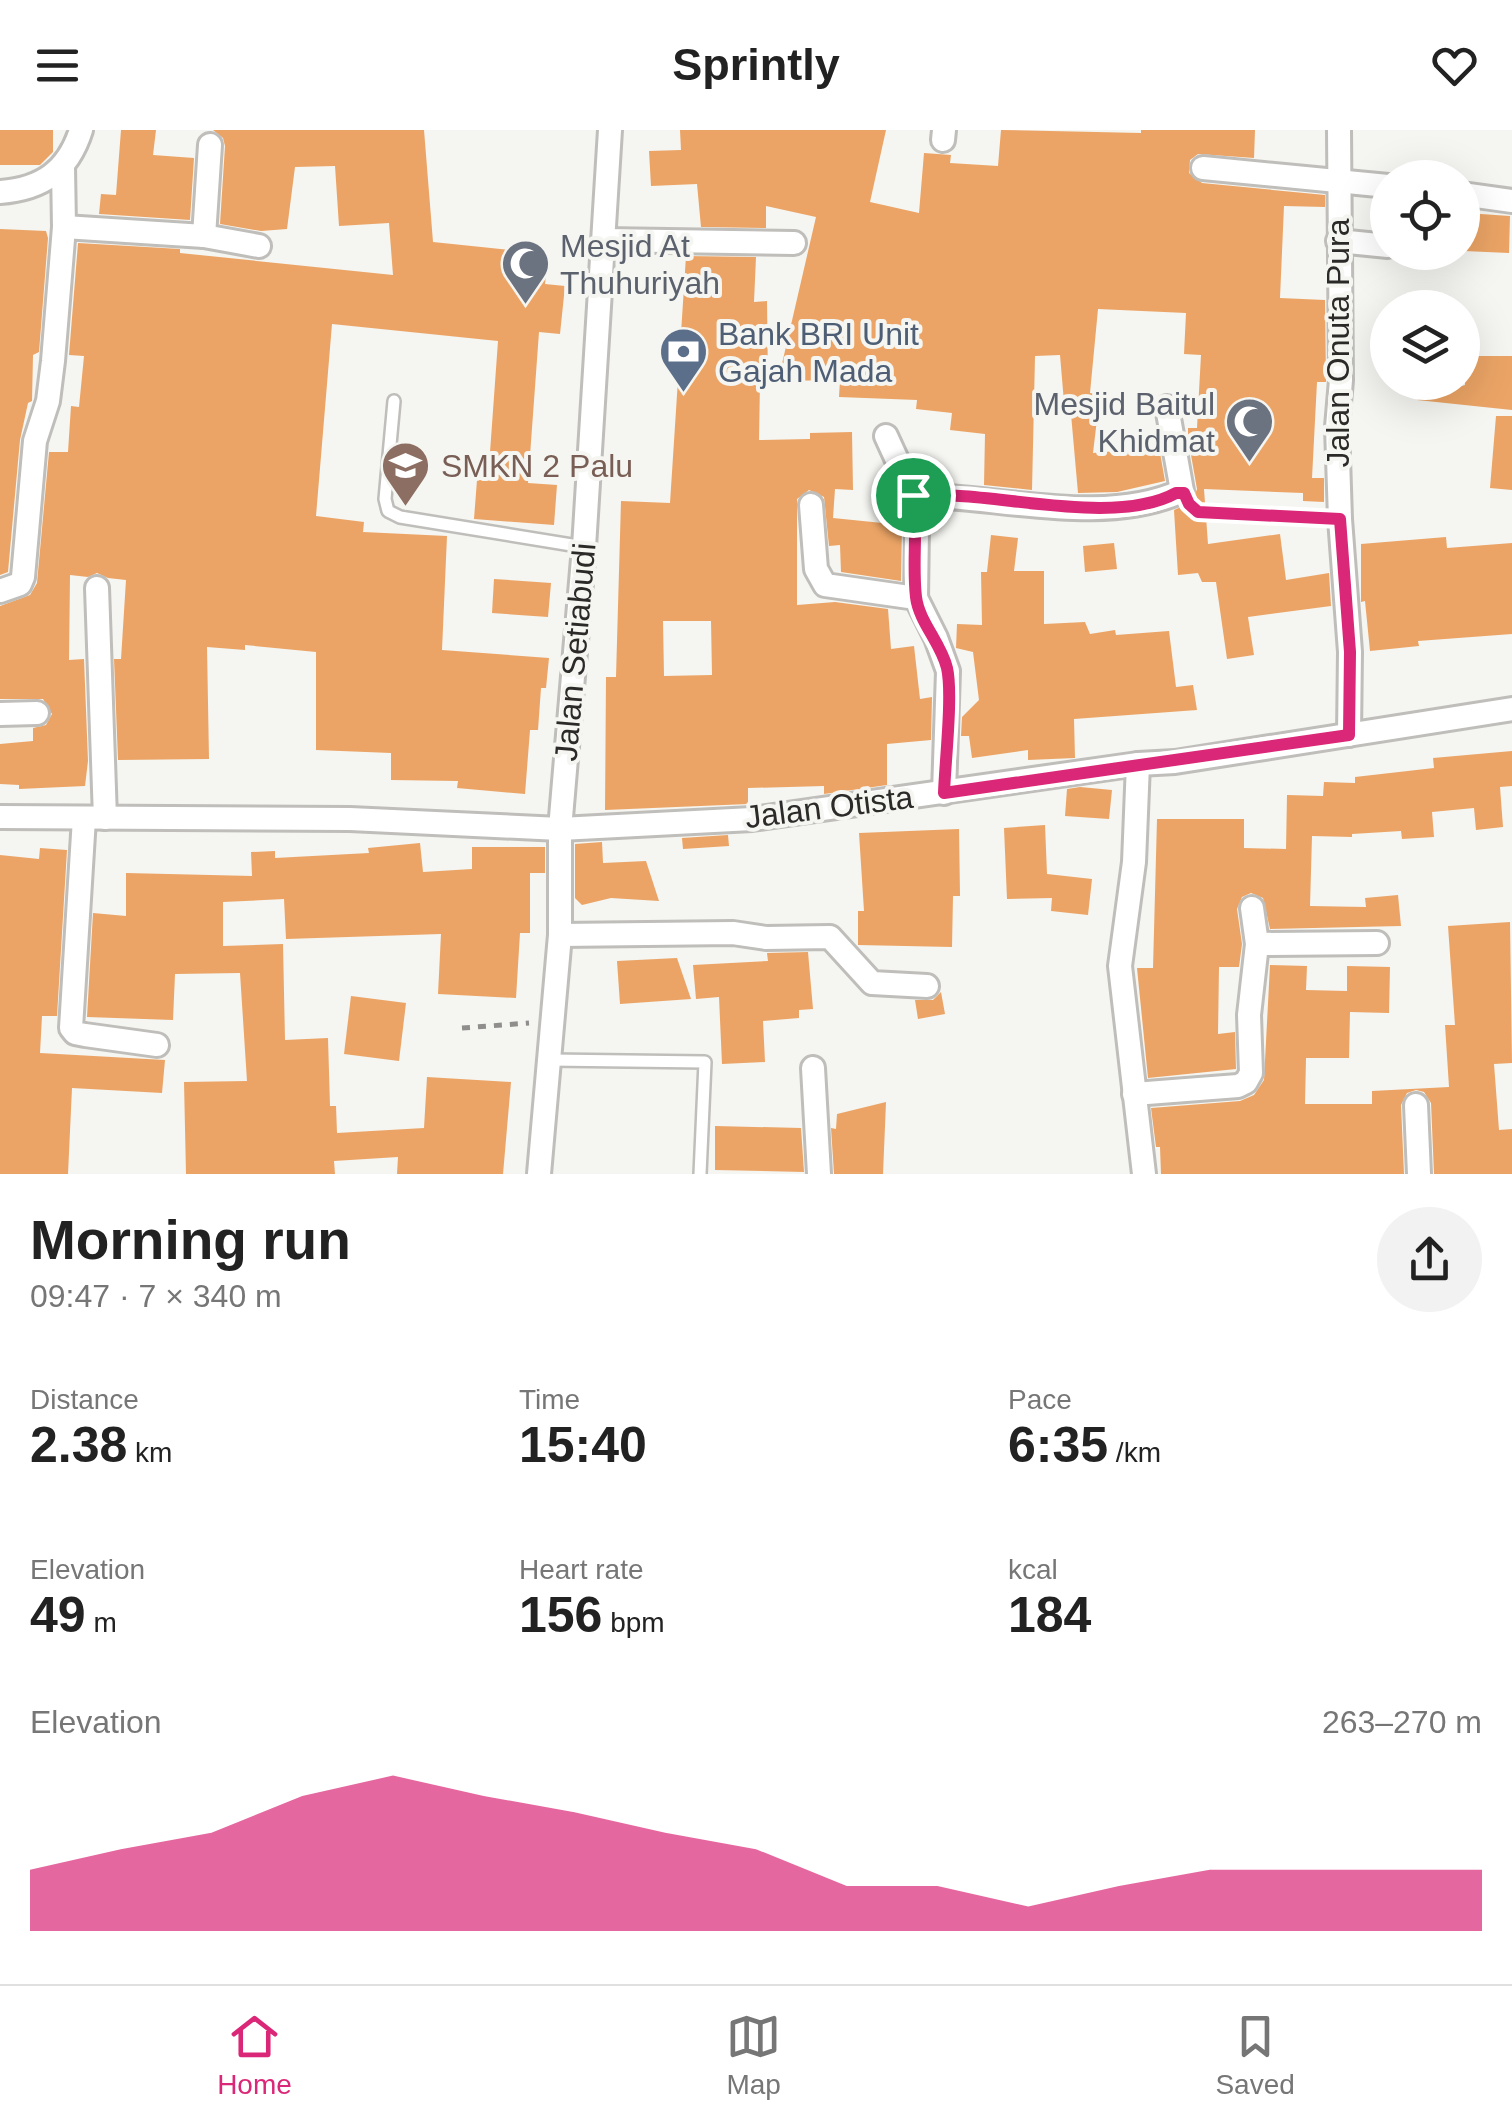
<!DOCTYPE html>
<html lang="en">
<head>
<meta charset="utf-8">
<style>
	body { margin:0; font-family:Arial,sans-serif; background:#f2f2f2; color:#222; height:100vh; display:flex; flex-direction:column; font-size:38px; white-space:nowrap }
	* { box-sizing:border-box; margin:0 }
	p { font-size:32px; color:#767676 }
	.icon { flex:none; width:55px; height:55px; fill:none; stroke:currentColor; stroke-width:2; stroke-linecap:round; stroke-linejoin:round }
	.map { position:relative; height:1044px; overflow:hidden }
	.panel { display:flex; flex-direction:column; background:#fff; flex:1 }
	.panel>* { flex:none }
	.tools { position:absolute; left:1370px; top:30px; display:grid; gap:20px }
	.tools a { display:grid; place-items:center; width:110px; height:110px; border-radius:50%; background:#fff; box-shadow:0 10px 40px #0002; font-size:50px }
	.pin { position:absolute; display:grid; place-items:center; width:85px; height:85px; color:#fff; margin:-42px; border:5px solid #fff; border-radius:50%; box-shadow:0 2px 10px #0007 }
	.round { display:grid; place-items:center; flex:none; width:105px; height:105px; border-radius:52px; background:#f2f2f2 }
	.summary { display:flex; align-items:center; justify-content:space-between; height:170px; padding:0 30px }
	h1 { font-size:55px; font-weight:600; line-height:75px }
	.stats { display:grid; grid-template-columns:repeat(3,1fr); gap:15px; height:170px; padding:10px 30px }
	.stats div { display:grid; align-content:center }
	.stats b { font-size:50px; font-weight:600 }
	.stats small { font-size:28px; font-weight:400 }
	.stats p { font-size:28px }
	.chart { height:280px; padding:20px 30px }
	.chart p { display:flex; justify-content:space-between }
	.chart svg { width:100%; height:180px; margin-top:10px; fill:#db2777; opacity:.7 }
	header { display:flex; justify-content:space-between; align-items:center; height:130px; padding:0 30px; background:#fff; font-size:45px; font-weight:600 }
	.dock { display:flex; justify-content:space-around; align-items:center; height:140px; border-top:2px solid #e0e0e0; background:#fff; font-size:28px; color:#767676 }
	.dock a { display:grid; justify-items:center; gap:5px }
	.dock .on { color:#db2777 }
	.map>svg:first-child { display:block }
	.building { fill:#eba465; fill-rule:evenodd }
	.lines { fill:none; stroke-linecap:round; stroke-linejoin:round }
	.service-casing { stroke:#bfbebb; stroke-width:16 }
	.minor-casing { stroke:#bfbebb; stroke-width:28 }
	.path { stroke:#8f8e8c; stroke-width:5; stroke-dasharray:8 8; stroke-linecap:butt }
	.service { stroke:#fff; stroke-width:11 }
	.minor { stroke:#fff; stroke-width:22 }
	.route-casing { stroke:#fff; stroke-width:20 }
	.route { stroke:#db2777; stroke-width:12 }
	.labels { text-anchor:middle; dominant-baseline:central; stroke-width:8; stroke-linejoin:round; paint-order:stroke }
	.worship-label { font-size:32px; fill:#5b616d; stroke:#f5f5f1; text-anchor:start }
	.service-label { font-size:32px; fill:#4e5e75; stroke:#f5f5f1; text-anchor:start }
	.street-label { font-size:32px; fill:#2b2a29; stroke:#f5f5f1 }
	.education-label { font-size:32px; fill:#785e54; stroke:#f5f5f1; text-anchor:start }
</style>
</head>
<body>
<header><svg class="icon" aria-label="menu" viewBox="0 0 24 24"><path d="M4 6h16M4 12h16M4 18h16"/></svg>Sprintly<svg class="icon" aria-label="heart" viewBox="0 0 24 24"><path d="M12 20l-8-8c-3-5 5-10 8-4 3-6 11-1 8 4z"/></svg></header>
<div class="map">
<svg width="1512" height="1044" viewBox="0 0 1512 1044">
	<rect width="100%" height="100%" fill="#f5f5f1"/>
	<g class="building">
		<polygon points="0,0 53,0 53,22 40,35 0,35"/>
		<polygon points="121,0 156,0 153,25 194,28 190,90 99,84 101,64 116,65"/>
		<polygon points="213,0 424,0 433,112 548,124 545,154 565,156 560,204 539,202 528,353 557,355 554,395 474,389 477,350 488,350 498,211 332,194 316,386 364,392 363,402 447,406 442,520 549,528 546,558 541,558 538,600 530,600 525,664 457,658 458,651 391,650 391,623 316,620 316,522 245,515 245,520 207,517 209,629 118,630 114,529 121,529 126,450 108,448 97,443 88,447 70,445 69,530 84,529 88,631 85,656 19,659 19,655 0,654 0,614 33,611 33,598 46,595 52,584 43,569 0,569 0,476 30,465 37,453 49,322 68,322 71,276 79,277 84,226 69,225 78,113 180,119 180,123 393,145 389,93 339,96 335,36 295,37 287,99 261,101 220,94 225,16 223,8"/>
		<polygon points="680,0 886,0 870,72 919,83 924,23 951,25 950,33 998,36 1001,0 1141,3 1141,0 1255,0 1254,28 1198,24 1190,30 1189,43 1202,53 1325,65 1325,77 1284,76 1280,168 1325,170 1326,249 1326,252 1317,252 1312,348 1324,348 1324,372 1303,371 1303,363 1204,359 1208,414 1280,404 1286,450 1329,443 1331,476 1248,487 1254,525 1227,529 1216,452 1202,452 1198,443 1178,445 1174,380 1192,372 1197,359 1188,308 1188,298 1197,298 1201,225 1184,224 1186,183 1098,179 1090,263 1100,264 1093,323 1159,317 1165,351 1117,362 1078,363 1071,284 1065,284 1060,225 1035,226 1032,360 984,355 985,304 950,300 952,283 916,279 917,270 839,267 840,250 778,251 816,87 766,76 766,98 701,97 697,54 651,56 649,21 681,20"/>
		<polygon points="1466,83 1510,86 1509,123 1464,121"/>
		<polygon points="0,99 46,101 48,108 39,222 33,225 32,271 28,273 20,310 8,442 0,445"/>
		<path d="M686,126L756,127L754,172L767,171L768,251H760L759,310L810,309V303L852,302L853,360L835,359L833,388L902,395L901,451L841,442L840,415L829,416L824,367L809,360L797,369V475L835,472L888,479L891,519L914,516L920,569L932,567L931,610L887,614V655L824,664V656L748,658V674L605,680L606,547H616L621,371L670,373ZM663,491H711L712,545L664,546Z"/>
		<polygon points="1465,226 1512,226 1512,280 1417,270 1465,255"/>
		<polygon points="1496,286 1512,286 1512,360 1490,358"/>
		<polygon points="991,405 1018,408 1014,441 1044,441 1044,494 1085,492 1090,504 1115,500 1116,505 1169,501 1176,557 1193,555 1197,580 1074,589 1075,628 1028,630 1028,620 972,628 969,606 961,606 962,587 979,570 973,522 956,518 957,494 982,495 981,442 987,442"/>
		<polygon points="1446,407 1447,418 1512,413 1512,504 1418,511 1419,516 1370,521 1365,471 1361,472 1361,414"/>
		<polygon points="1114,413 1117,439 1085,442 1083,416"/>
		<polygon points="494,449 551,453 548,487 492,483"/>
		<polygon points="1512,621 1512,656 1500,657 1503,697 1476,700 1474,678 1432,682 1434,707 1402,709 1401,701 1352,704 1352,707 1312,706 1310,776 1366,777 1365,768 1398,765 1401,796 1270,799 1263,768 1251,763 1242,767 1237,779 1242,814 1239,837 1219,837 1218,904 1235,902 1236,939 1148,948 1137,838 1153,838 1157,689 1244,689 1244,718 1286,719 1287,665 1323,666 1324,652 1355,653 1355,647 1434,638 1433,628"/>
		<polygon points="1080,657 1112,660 1109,689 1065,686 1067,659"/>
		<polygon points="1045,695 1047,744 1092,749 1088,785 1051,781 1052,768 1007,769 1004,698"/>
		<polygon points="959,699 960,766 953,766 952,817 858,815 858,781 864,781 859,703"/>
		<polygon points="728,705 729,716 683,719 682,708"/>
		<polygon points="602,712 603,733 646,731 659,771 611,768 582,775 575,768 575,714"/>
		<polygon points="420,713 423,742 472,739 472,717 545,717 545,743 530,743 530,803 520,803 516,868 438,864 441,804 286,809 284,769 223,772 223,816 283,814 285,910 328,908 330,976 336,976 337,1003 424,998 427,947 511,952 503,1044 397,1044 398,1027 334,1031 335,1044 186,1044 184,952 247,951 240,843 175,844 173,890 87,887 93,783 126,786 126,743 252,746 251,722 275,721 275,728 369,723 368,718"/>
		<polygon points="40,718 67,720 57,886 42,886 40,923 165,930 162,963 72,958 68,1044 0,1044 0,725 39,729"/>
		<polygon points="1510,792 1512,933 1494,934 1499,1000 1512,999 1512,1044 1434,1044 1431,973 1424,962 1416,960 1407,963 1401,975 1404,1044 1161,1044 1160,1017 1156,1017 1151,978 1240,971 1254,965 1264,950 1270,835 1307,836 1306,860 1347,861 1347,836 1390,837 1389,883 1350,882 1349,928 1306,928 1305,974 1372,974 1372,961 1449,957 1445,895 1455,895 1448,796"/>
		<polygon points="808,822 813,879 799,880 799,888 763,891 765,932 722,934 719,867 696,869 693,835 768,831 767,823"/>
		<polygon points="677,828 691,869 620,874 617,831"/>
		<polygon points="941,862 945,884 918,889 915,870 933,870"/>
		<polygon points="351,866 406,873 399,931 344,924"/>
		<polygon points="886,972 883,1044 834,1044 831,998 836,999 837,984"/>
		<polygon points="715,996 801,998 804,1042 715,1040"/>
	</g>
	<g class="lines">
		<defs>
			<g id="service">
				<polyline points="394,271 385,369 388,381 400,387 584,417"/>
				<polyline points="550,930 705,932 700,1044"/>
			</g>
			<g id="minor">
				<polyline points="1339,0 1341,250 1337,297 1340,389 1350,522 1349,605"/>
				<polyline points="943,10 944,0"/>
				<polyline points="1203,38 1388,56"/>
				<path d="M0,62C42,59 68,41 81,0"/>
				<polyline points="1462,64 1512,71"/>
				<polyline points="64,97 204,106 259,116"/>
				<polyline points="204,106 210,15"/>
				<polyline points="604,110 794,113"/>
				<polyline points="1338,111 1388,116"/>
				<polyline points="886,306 913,365 917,397 916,468"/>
				<path d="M913,365C998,366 1103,397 1182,361L1167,277"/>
				<polyline points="811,375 816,439 825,455 916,468 936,508 948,541 944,663"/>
				<polyline points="97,458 105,688"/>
				<polyline points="0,461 20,454 23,447 35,311 48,271 53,231 64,97 63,37"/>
				<polyline points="0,584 37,583"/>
				<polyline points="1138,634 1134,732 1120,836 1144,1044"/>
				<polyline points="0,687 350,689 560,699 752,689 1138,634 1175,632 1512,579"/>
				<polyline points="84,688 71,898 75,903 85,905 157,915"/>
				<polyline points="560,805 733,803 766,808 830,807 872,853 927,856"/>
				<polyline points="1257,814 1377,813"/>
				<polyline points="813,938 819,1044"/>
				<polyline points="1134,964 1238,956 1246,952 1251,943 1249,885 1257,814 1252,778"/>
				<polyline points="1416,975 1419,1044"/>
				<polyline points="539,1044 560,805 560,699 584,417 610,0"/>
			</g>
		</defs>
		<use href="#service" class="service-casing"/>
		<use href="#minor" class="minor-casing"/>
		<g class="path">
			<polyline points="1194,378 1198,381 1317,388"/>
			<polyline points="462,898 529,893"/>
		</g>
		<use href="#service" class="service"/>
		<use href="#minor" class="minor"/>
	</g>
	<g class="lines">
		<defs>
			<path id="route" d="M1176,363H1184L1189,374L1198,382L1340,389L1350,522L1349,605L944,663C945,633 953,564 947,538C941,513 919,492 916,467C912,433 918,399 913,365C929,365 945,365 960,366C1020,369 1122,393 1176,363Z"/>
		</defs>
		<use href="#route" class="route-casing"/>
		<use href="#route" class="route"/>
	</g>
	<defs>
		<symbol id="mosque-pin" viewBox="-11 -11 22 30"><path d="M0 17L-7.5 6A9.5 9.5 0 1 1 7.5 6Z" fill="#6b7280" stroke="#f5f5f1"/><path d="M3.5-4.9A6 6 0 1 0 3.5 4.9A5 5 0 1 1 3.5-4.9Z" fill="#fff"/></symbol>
		<symbol id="bank-pin" viewBox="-11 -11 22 30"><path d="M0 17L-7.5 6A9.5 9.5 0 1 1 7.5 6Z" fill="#5c6f8a" stroke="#f5f5f1"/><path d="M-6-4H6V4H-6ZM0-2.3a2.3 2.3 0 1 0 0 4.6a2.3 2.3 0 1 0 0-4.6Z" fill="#fff"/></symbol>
		<symbol id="school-pin" viewBox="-11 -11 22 30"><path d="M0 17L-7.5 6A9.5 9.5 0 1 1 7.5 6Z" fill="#8d6e63" stroke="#f5f5f1"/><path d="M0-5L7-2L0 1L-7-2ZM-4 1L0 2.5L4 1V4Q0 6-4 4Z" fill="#fff"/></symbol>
	</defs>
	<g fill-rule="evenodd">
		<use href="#mosque-pin" x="498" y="106" width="55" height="75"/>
		<use href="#bank-pin" x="656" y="194" width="55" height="75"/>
		<use href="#mosque-pin" x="1222" y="264" width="55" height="75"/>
		<use href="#school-pin" x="378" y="308" width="55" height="75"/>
	</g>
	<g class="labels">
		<g class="worship-label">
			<text x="560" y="116">Mesjid At<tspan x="560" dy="37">Thuhuriyah</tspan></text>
			<text x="1215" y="274" text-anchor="end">Mesjid Baitul<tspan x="1215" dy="37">Khidmat</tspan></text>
		</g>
		<g class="service-label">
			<text x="718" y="204">Bank BRI Unit<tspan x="718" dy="37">Gajah Mada</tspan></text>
		</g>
		<g class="street-label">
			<text transform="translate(1338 213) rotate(-90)">Jalan Onuta Pura</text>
			<text transform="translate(575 522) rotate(-85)">Jalan Setiabudi</text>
			<text transform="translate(829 677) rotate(-7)">Jalan Otista</text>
		</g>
		<g class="education-label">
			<text x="441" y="336">SMKN 2 Palu</text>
		</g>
	</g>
</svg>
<div class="tools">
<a><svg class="icon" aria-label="locate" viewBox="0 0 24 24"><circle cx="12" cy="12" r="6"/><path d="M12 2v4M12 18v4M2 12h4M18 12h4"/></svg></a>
<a><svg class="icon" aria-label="layers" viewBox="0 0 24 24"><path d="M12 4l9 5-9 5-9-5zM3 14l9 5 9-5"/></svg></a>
</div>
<div class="pin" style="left:913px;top:365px;background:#1e9e55"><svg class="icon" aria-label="arrive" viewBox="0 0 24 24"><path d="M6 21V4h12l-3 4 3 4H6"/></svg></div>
</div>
<section class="panel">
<div class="summary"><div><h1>Morning run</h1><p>09:47 · 7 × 340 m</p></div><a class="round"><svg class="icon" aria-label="share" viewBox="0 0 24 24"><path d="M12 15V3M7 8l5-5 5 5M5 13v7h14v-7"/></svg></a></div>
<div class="stats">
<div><p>Distance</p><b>2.38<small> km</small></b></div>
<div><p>Time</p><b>15:40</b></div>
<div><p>Pace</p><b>6:35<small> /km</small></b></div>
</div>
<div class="stats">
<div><p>Elevation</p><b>49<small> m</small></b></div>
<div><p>Heart rate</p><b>156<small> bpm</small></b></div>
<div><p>kcal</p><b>184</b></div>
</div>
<div class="chart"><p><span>Elevation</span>263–270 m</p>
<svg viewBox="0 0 160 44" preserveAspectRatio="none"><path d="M0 44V29L10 24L20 20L30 11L40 6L50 11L60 15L70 20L80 24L90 33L100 33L110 38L120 33L130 29L140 29L150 29L160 29V44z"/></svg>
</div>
</section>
<nav class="dock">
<a class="on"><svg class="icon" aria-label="home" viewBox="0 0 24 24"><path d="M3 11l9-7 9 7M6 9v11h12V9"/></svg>Home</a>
<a><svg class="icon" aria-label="map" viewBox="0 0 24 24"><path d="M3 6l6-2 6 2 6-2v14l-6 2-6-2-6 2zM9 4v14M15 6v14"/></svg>Map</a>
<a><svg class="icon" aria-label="saved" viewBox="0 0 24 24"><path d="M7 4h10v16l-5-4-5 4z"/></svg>Saved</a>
</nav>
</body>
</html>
